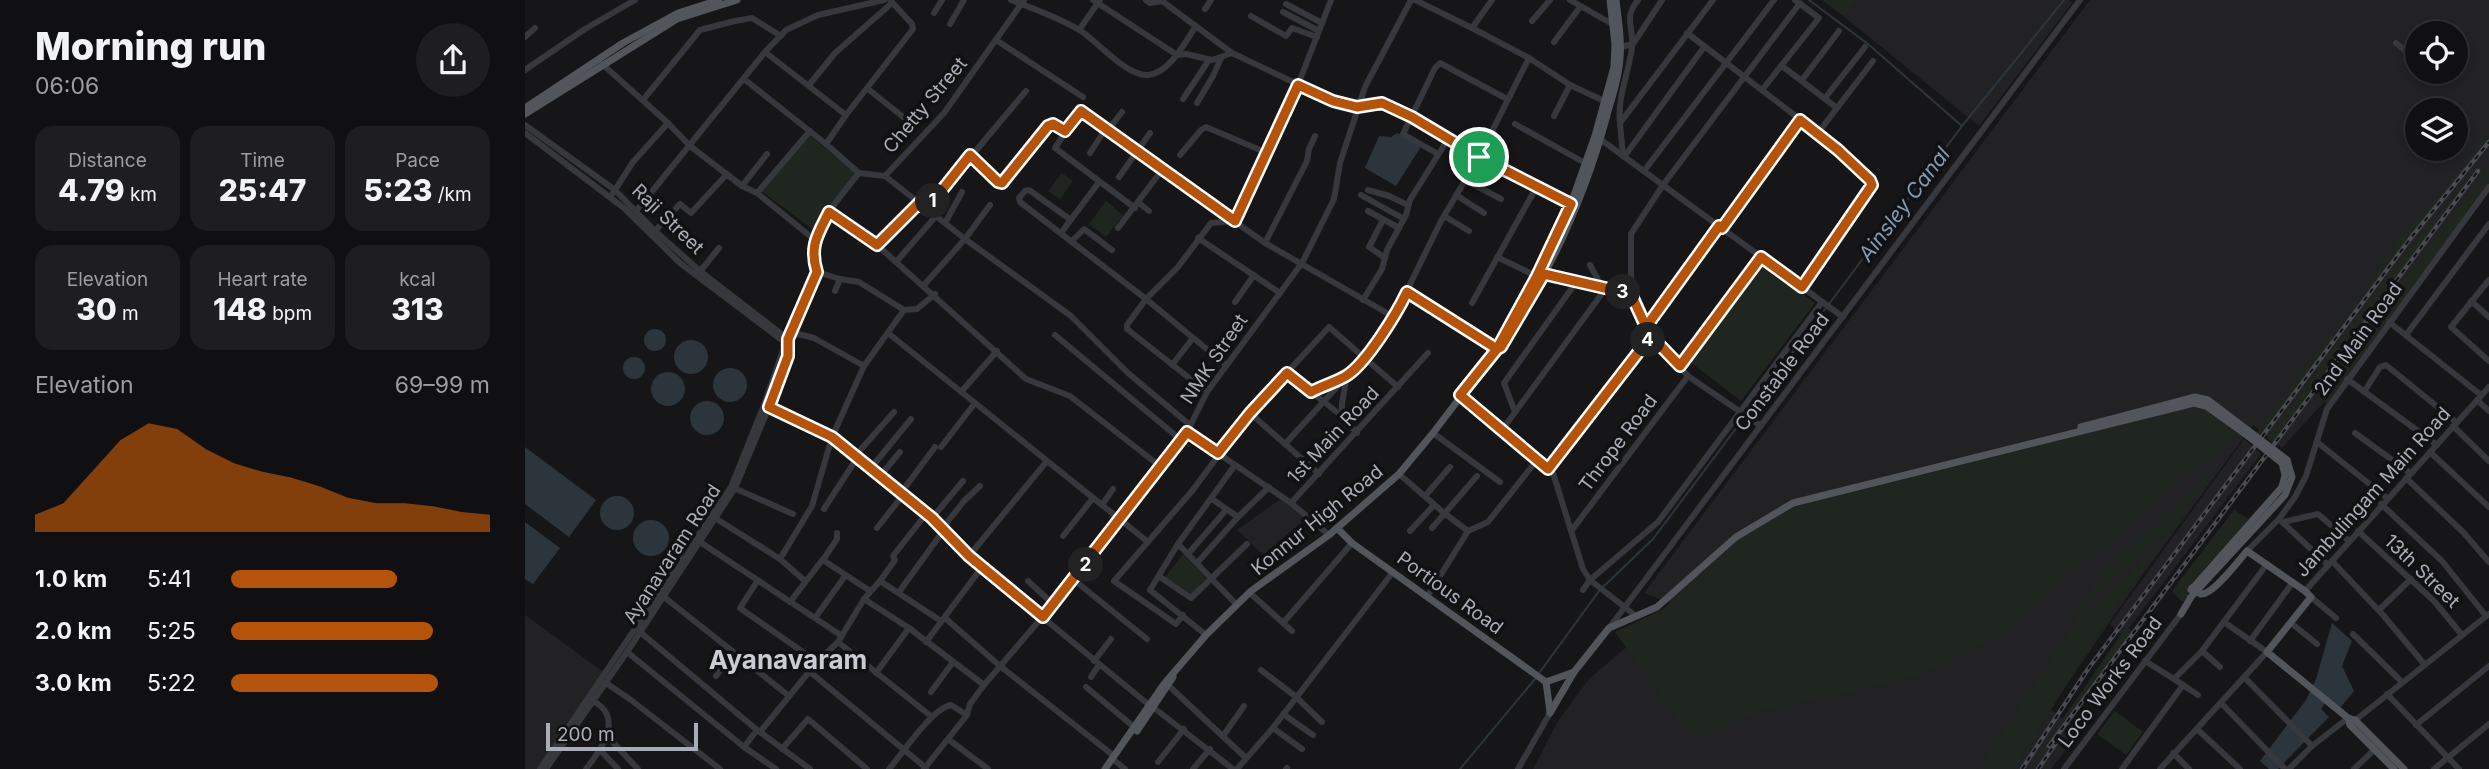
<!DOCTYPE html>
<html lang="en">
<head>
<meta charset="utf-8">
<style>
	body { margin:0; font-family:Inter,sans-serif; background:#1e1e20; color:#f1f3f6; height:100vh; display:flex; flex-direction:column; font-size:26px; white-space:nowrap }
	* { box-sizing:border-box; margin:0 }
	p { font-size:23px; color:#9c9d9f }
	.icon { flex:none; width:38px; height:38px; fill:none; stroke:currentColor; stroke-width:2; stroke-linecap:round; stroke-linejoin:round }
	.map { position:relative; flex:1; overflow:hidden }
	.panel { display:flex; flex-direction:column; background:#101012; width:525px }
	.panel>* { flex:none }
	.buttons { position:absolute; left:1880px; top:21px; display:grid; gap:14px }
	.buttons a { display:grid; place-items:center; width:63px; height:63px; border-radius:50%; background:#101012; box-shadow:0 4px 10px #0003,0 0 0 2px #303032; font-size:35px }
	.scale { position:absolute; left:21px; bottom:18px; width:152px; box-sizing:border-box; padding-left:7px; border:4px solid #a8adb8; border-top:0; font-size:19px; line-height:24px; white-space:nowrap; color:#a8adb8; -webkit-text-stroke:5px #111113; paint-order:stroke }
	.pin { position:absolute; display:grid; place-items:center; width:60px; height:60px; color:#fff; margin:-30px; border:4px solid #fff; border-radius:50%; box-shadow:0 2px 7px #0007 }
	.km { position:absolute; width:35px; height:35px; margin:-18px; border-radius:50%; background:#222; color:#fff; font-size:19px; line-height:35px; text-align:center }
	.round { display:grid; place-items:center; flex:none; width:74px; height:74px; border-radius:37px; background:#1e1e20 }
	.headline { display:flex; align-items:center; justify-content:space-between; height:119px; padding:0 35px }
	h1 { font-size:38px; font-weight:800; line-height:52px }
	.figures { display:grid; grid-template-columns:repeat(3,1fr); gap:10px; height:119px; padding:7px 35px }
	.figures div { display:grid; align-content:center; border-radius:18px; background:#1e1e20; text-align:center }
	.figures b { font-size:30px; font-weight:800 }
	.figures small { font-size:19px; font-weight:400 }
	.figures p { font-size:19px }
	.chart { height:196px; padding:14px 35px }
	.chart p { display:flex; justify-content:space-between }
	.chart svg { width:100%; height:126px; margin-top:7px; fill:#b45309; opacity:.7 }
	ul { padding:0 35px; list-style:none; font-size:23px }
	li { display:grid; grid-template-columns:112px 84px 1fr; align-items:center; height:52px }
	li i { height:18px; border-radius:9px; background:#b45309 }
	main { display:flex; flex:1; min-height:0 }
	.map>svg:first-child { display:block }
	.built { fill:#222225; fill-rule:evenodd }
	.green { fill:#1e261f }
	.water { fill:#2c353c }
	.lines { fill:none; stroke-linecap:round; stroke-linejoin:round }
	.stream { stroke:#2c353c; stroke-width:2 }
	.minor { stroke:#37383d; stroke-width:6 }
	.major { stroke:#53555c; stroke-width:7 }
	.rail-casing { stroke:#4a4c52; stroke-width:4.5 }
	.rail { stroke:#111113; stroke-width:2; stroke-dasharray:5; stroke-linecap:butt }
	.major-bridge { stroke:#53555c; stroke-width:7 }
	.route-casing { stroke:#fff; stroke-width:14 }
	.route { stroke:#b45309; stroke-width:9 }
	.labels { text-anchor:middle; dominant-baseline:central; stroke-width:7; stroke-linejoin:round; paint-order:stroke }
	.street-label { font-size:19px; fill:#a8adb8; stroke:#111113 }
	.water-label { font-size:21px; font-style:italic; fill:#7f9bb3; stroke:#111113 }
	.district-label { font-size:26px; font-weight:bold; fill:#c9ccd4; stroke:#111113 }
</style>
</head>
<body>
<main>
<section class="panel">
<div class="headline"><div><h1>Morning run</h1><p>06:06</p></div><a class="round"><svg class="icon" aria-label="share" viewBox="0 0 24 24"><path d="M12 15V3M7 8l5-5 5 5M5 13v7h14v-7"/></svg></a></div>
<div class="figures">
<div><p>Distance</p><b>4.79<small> km</small></b></div>
<div><p>Time</p><b>25:47</b></div>
<div><p>Pace</p><b>5:23<small> /km</small></b></div>
</div>
<div class="figures">
<div><p>Elevation</p><b>30<small> m</small></b></div>
<div><p>Heart rate</p><b>148<small> bpm</small></b></div>
<div><p>kcal</p><b>313</b></div>
</div>
<div class="chart"><p><span>Elevation</span>69–99 m</p>
<svg viewBox="0 0 160 44" preserveAspectRatio="none"><path d="M0 44V38L10 34L20 23L30 12L40 6L50 8L60 15L70 20L80 23L90 25L100 28L110 32L120 34L130 34L140 35L150 37L160 38V44z"/></svg>
</div>
<ul>
<li><b>1.0 km</b>5:41<i style="width:64%"></i></li>
<li><b>2.0 km</b>5:25<i style="width:78%"></i></li>
<li><b>3.0 km</b>5:22<i style="width:80%"></i></li>
</ul>
</section>
<div class="map">
<svg width="1964" height="769" viewBox="0 0 1964 769">
	<rect width="100%" height="100%" fill="#161618"/>
	<g class="built">
		<polygon points="1333,0 1544,0 1547,3 1454,126 1318,16"/>
		<path d="M1565,0H1964V177L1799,402L1757,448L1728,425L1618,574L1525,709L1555,731L1526,769H1008L1033,721L1064,679L1150,605L1119,593ZM1892,33H1930V72H1892ZM1892,110H1930V149H1892Z"/>
		<polygon points="1719,439 1736,454 1598,636 1585,624"/>
		<polygon points="755,499 782,517 739,556 712,530"/>
		<polygon points="0,615 81,674 14,769 0,769"/>
	</g>
	<g class="green">
		<polygon points="1297,0 1333,0 1318,16"/>
		<polygon points="1964,132 1964,140 1957,150 1906,210 1823,319 1857,262 1884,227 1933,174"/>
		<polygon points="284,135 332,174 287,229 236,191"/>
		<polygon points="1956,163 1749,444 1742,438 1884,248"/>
		<polygon points="1964,166 1964,183 1802,404 1792,397"/>
		<polygon points="537,173 548,181 535,199 523,191"/>
		<polygon points="581,201 598,215 581,237 564,224"/>
		<polygon points="1233,261 1290,303 1216,401 1160,358"/>
		<polygon points="1840,286 1807,340 1736,436 1732,433"/>
		<polygon points="1669,406 1678,408 1713,432 1630,501 1484,627 1440,655 1397,674 1345,688 1239,710 1200,726 1169,742 1090,632 1137,610 1213,541 1270,506"/>
		<polygon points="1697,461 1647,528 1567,597 1540,625 1544,616 1579,571"/>
		<polygon points="1709,510 1724,519 1664,586 1663,596 1657,602 1647,591"/>
		<polygon points="1638,542 1584,617 1489,769 1454,769 1553,618"/>
		<polygon points="658,554 681,578 666,595 640,577"/>
		<polygon points="1601,627 1607,631 1507,769 1503,769"/>
		<polygon points="1590,711 1618,732 1601,755 1572,734"/>
	</g>
	<g class="water">
		<polygon points="872,133 897,145 871,186 840,168 854,136 866,137"/>
		<circle cx="130" cy="340" r="11"/>
		<circle cx="166" cy="357" r="17"/>
		<circle cx="109" cy="368" r="11"/>
		<circle cx="205" cy="385" r="17"/>
		<circle cx="143" cy="389" r="17"/>
		<circle cx="182" cy="418" r="17"/>
		<polygon points="0,447 71,500 44,537 0,504"/>
		<circle cx="92" cy="513" r="17"/>
		<circle cx="126" cy="538" r="18"/>
		<polygon points="0,522 35,548 8,584 0,579"/>
		<polygon points="1807,623 1827,641 1817,666 1829,691 1815,708 1803,699 1796,709 1804,717 1753,769 1744,769 1735,761 1781,700 1791,679"/>
	</g>
	<g class="lines">
		<g class="stream">
			<polyline points="1284,0 1343,44 1437,126"/>
			<polyline points="1304,304 1437,126 1539,0"/>
			<polyline points="1223,412 1301,308"/>
			<polyline points="1078,587 1128,539 1218,419"/>
			<polyline points="1015,672 1074,591"/>
			<polyline points="935,769 1010,679"/>
		</g>
		<g class="minor">
			<path d="M486,0C509,9 535,18 556,31C574,43 601,76 623,75C645,73 660,42 671,26"/>
			<polyline points="568,0 652,55 661,54 687,60 707,53 808,101 832,108 857,103 887,117 954,157 1046,204"/>
			<polyline points="621,0 625,3 637,1 707,53"/>
			<polyline points="890,0 947,28 1004,58 1045,85 1079,101"/>
			<polyline points="1045,0 1089,25"/>
			<polyline points="761,4 797,23"/>
			<polyline points="680,9 686,0"/>
			<polyline points="758,12 794,31"/>
			<polyline points="409,13 417,0"/>
			<polyline points="726,16 761,36 767,28 792,37"/>
			<polyline points="1007,21 1025,0"/>
			<polyline points="425,24 439,0"/>
			<polyline points="947,28 967,0"/>
			<polyline points="554,30 575,0"/>
			<polyline points="1162,33 1297,136 1345,180 1347,185 1277,287"/>
			<polyline points="0,37 10,28"/>
			<polyline points="471,40 558,97"/>
			<polyline points="1029,42 1055,7"/>
			<polyline points="1871,43 1881,51"/>
			<polyline points="1096,47 1108,44 1137,0"/>
			<polyline points="240,52 321,115"/>
			<polyline points="76,63 143,123 165,146 217,186 232,193 290,240"/>
			<polyline points="1257,66 1312,108 1293,133"/>
			<polyline points="0,70 60,29 110,0"/>
			<polyline points="219,79 301,144 334,173"/>
			<polyline points="1277,80 1314,31"/>
			<polyline points="284,85 310,53 367,3"/>
			<polyline points="343,89 387,124"/>
			<polyline points="1237,90 1294,18 1270,0"/>
			<polyline points="1300,98 1340,47"/>
			<polyline points="658,99 684,60"/>
			<polyline points="118,100 175,30 210,21 227,18 256,36"/>
			<polyline points="672,103 688,76 696,58"/>
			<polyline points="1312,108 1348,61"/>
			<polyline points="1029,116 1045,85"/>
			<path d="M1095,123C1092,97 1104,73 1107,47C1109,27 1098,18 1113,0"/>
			<polyline points="990,124 1060,163"/>
			<polyline points="0,125 90,190 130,231 175,271 263,339"/>
			<polyline points="583,130 597,112"/>
			<polyline points="0,133 99,208 155,263 258,341"/>
			<polyline points="1075,139 1318,317"/>
			<polyline points="301,144 321,115 388,29 387,24 365,0"/>
			<polyline points="565,153 581,128"/>
			<polyline points="913,154 878,134 910,68 915,63 982,99"/>
			<polyline points="445,155 473,182 477,183 525,124 540,131"/>
			<polyline points="655,155 676,130 681,127 742,153"/>
			<polyline points="1098,156 1095,123 1188,0"/>
			<polyline points="1099,157 1179,47"/>
			<polyline points="1119,171 1249,0"/>
			<polyline points="360,176 440,239 546,316 603,373 665,425"/>
			<polyline points="594,177 625,133"/>
			<polyline points="940,180 976,199"/>
			<polyline points="217,186 242,154"/>
			<polyline points="843,190 864,196 883,205"/>
			<polyline points="88,193 108,162 143,123"/>
			<polyline points="232,193 285,131"/>
			<polyline points="836,195 879,219"/>
			<polyline points="931,195 959,213"/>
			<polyline points="614,203 624,211"/>
			<polyline points="610,208 530,148 554,111 740,243 869,317"/>
			<polyline points="402,209 501,91"/>
			<polyline points="112,210 240,52 261,30 293,15 359,0"/>
			<polyline points="843,211 874,228"/>
			<polyline points="304,212 352,245 501,379 545,396 636,467"/>
			<polyline points="919,216 944,231"/>
			<polyline points="546,220 504,190 500,191 494,198 495,202 621,299 701,365"/>
			<polyline points="858,220 844,247 860,258"/>
			<polyline points="710,221 773,85 806,0"/>
			<polyline points="420,223 437,192"/>
			<polyline points="593,228 637,170"/>
			<polyline points="1197,228 1275,120"/>
			<polyline points="130,231 155,204 166,213 202,174"/>
			<polyline points="536,233 574,182"/>
			<polyline points="673,238 755,293"/>
			<polyline points="547,241 559,229 587,250"/>
			<polyline points="740,243 782,161 784,149 790,136"/>
			<polyline points="352,245 394,203"/>
			<polyline points="972,257 1011,276"/>
			<polyline points="371,262 411,216"/>
			<polyline points="1065,265 1077,287"/>
			<polyline points="292,272 315,279 334,282 379,310 392,309 410,294"/>
			<polyline points="173,274 194,248"/>
			<polyline points="1019,274 1106,294 1126,336 1163,376 1236,426"/>
			<polyline points="1964,280 1926,327 1964,361"/>
			<polyline points="399,285 440,239 465,205"/>
			<polyline points="310,291 315,279"/>
			<polyline points="882,292 972,349"/>
			<polyline points="1106,294 1106,234 1138,185 1275,3"/>
			<polyline points="838,300 857,269 862,250 881,215 885,200 923,139"/>
			<polyline points="1946,301 1964,317"/>
			<polyline points="710,302 729,275"/>
			<polyline points="947,303 1012,186"/>
			<polyline points="1864,322 1956,395"/>
			<polyline points="1121,327 1193,226"/>
			<polyline points="265,332 289,338 339,366"/>
			<polyline points="363,333 623,542"/>
			<polyline points="530,335 656,440"/>
			<polyline points="1881,335 1964,224"/>
			<polyline points="647,365 668,338"/>
			<polyline points="1155,366 1236,257"/>
			<polyline points="762,373 817,416"/>
			<polyline points="1822,379 1912,445"/>
			<polyline points="436,392 472,351"/>
			<polyline points="682,392 602,329 602,325 621,299 653,267 686,223 708,221"/>
			<polyline points="1839,392 1855,367 1861,365 1931,422"/>
			<polyline points="935,395 1028,473 1058,569 1065,580 1111,616"/>
			<polyline points="1952,400 1964,411"/>
			<polyline points="241,406 307,437 407,518 444,556 487,592 624,705"/>
			<polyline points="990,412 979,383 1052,281"/>
			<polyline points="725,413 794,474"/>
			<polyline points="1928,426 1964,461"/>
			<polyline points="977,430 1081,288"/>
			<polyline points="662,432 766,503 804,535"/>
			<polyline points="832,433 817,416 817,403 822,376 844,352 869,317 916,221 954,157 1004,58"/>
			<polyline points="908,433 975,482"/>
			<polyline points="1830,433 1885,473"/>
			<polyline points="1792,442 1862,498"/>
			<polyline points="760,444 822,376 786,392"/>
			<polyline points="416,447 450,403"/>
			<polyline points="1905,452 1964,507"/>
			<polyline points="330,456 369,412"/>
			<polyline points="346,468 386,419"/>
			<polyline points="1023,469 1126,336"/>
			<polyline points="874,474 919,513 943,531"/>
			<polyline points="355,476 375,452"/>
			<polyline points="1881,478 1938,532 1964,562"/>
			<polyline points="209,488 268,514"/>
			<polyline points="376,493 410,447"/>
			<polyline points="900,496 925,467"/>
			<polyline points="687,499 713,517"/>
			<polyline points="766,503 903,353"/>
			<polyline points="1856,504 1917,561 1961,616"/>
			<polyline points="577,505 588,489"/>
			<polyline points="299,509 332,458"/>
			<polyline points="190,518 255,559 280,581"/>
			<polyline points="407,518 438,481"/>
			<polyline points="1755,520 1803,565"/>
			<polyline points="1758,522 1793,514 1824,541"/>
			<polyline points="352,528 378,495"/>
			<polyline points="907,528 952,476"/>
			<polyline points="416,530 439,501 455,486"/>
			<polyline points="1047,530 1163,376"/>
			<polyline points="885,531 909,505"/>
			<polyline points="1833,531 1909,601 1937,635"/>
			<polyline points="312,533 312,539 298,560 345,591"/>
			<polyline points="538,536 568,498"/>
			<polyline points="175,542 317,636"/>
			<polyline points="653,544 712,605"/>
			<polyline points="1722,551 1754,519 1770,497 1781,476 1802,409 1964,187"/>
			<polyline points="663,554 701,510"/>
			<polyline points="444,556 522,461"/>
			<polyline points="255,559 287,506 307,437 339,366 379,310"/>
			<polyline points="1807,561 1858,615 1900,665"/>
			<polyline points="672,563 713,517 744,487"/>
			<polyline points="635,577 666,598 722,544"/>
			<polyline points="233,580 215,608 292,662"/>
			<polyline points="549,580 622,639"/>
			<polyline points="355,581 370,560 368,556 401,514"/>
			<polyline points="503,581 528,604"/>
			<polyline points="1058,590 1065,580 1133,522 1297,302"/>
			<polyline points="1780,591 1964,387"/>
			<polyline points="374,592 418,531"/>
			<polyline points="725,593 767,631"/>
			<polyline points="139,597 264,696"/>
			<polyline points="902,597 943,531 963,522 1008,465"/>
			<polyline points="1786,597 1811,618"/>
			<polyline points="339,599 384,628 459,685"/>
			<polyline points="265,602 298,559"/>
			<polyline points="1854,610 1886,579"/>
			<polyline points="658,615 651,624 589,581 667,491 725,413 804,327 873,387"/>
			<polyline points="290,618 320,576"/>
			<polyline points="420,618 475,666 589,756"/>
			<polyline points="758,623 827,543"/>
			<polyline points="1766,623 1792,644"/>
			<polyline points="1084,628 1555,0"/>
			<polyline points="115,632 232,730"/>
			<polyline points="1828,634 1877,682"/>
			<polyline points="681,635 625,590 653,544 710,465"/>
			<polyline points="1725,641 1768,582"/>
			<polyline points="313,642 407,717"/>
			<polyline points="401,642 457,567"/>
			<polyline points="1677,651 1695,667"/>
			<polyline points="102,652 219,747 251,769"/>
			<polyline points="569,661 586,639"/>
			<polyline points="1620,661 1649,679"/>
			<polyline points="736,670 770,696 797,722"/>
			<polyline points="284,671 401,768"/>
			<polyline points="351,673 384,628"/>
			<polyline points="191,676 208,653"/>
			<polyline points="566,677 574,665"/>
			<polyline points="1719,677 1787,746"/>
			<polyline points="81,683 106,700 195,769"/>
			<polyline points="1658,685 1673,695"/>
			<polyline points="644,686 721,758"/>
			<polyline points="561,687 609,727"/>
			<polyline points="406,692 428,662"/>
			<polyline points="1862,694 1934,769"/>
			<polyline points="1696,703 1760,769"/>
			<polyline points="629,708 708,769"/>
			<polyline points="758,714 788,735"/>
			<polyline points="1828,722 1964,614"/>
			<polyline points="1891,725 1964,666"/>
			<polyline points="748,728 777,749"/>
			<polyline points="1672,729 1715,769"/>
			<polyline points="235,732 285,769"/>
			<polyline points="82,736 113,769"/>
			<polyline points="698,736 719,706"/>
			<polyline points="423,739 463,769"/>
			<polyline points="219,747 232,730 235,732 292,662 313,642 339,599 355,581 416,621"/>
			<polyline points="257,749 283,719 342,769"/>
			<polyline points="75,750 93,769"/>
			<polyline points="1648,753 1664,769"/>
			<polyline points="590,761 600,769"/>
			<polyline points="633,762 659,729"/>
			<polyline points="15,769 206,487 239,405 258,350 258,341"/>
			<path d="M21,769L102,652L210,488L244,407L263,356L265,332L292,272C280,233 311,202 334,173L360,176L419,113L499,0"/>
			<path d="M61,769C72,754 92,731 80,711C78,707 71,703 67,700"/>
			<path d="M364,769C378,753 406,709 426,705L442,715"/>
			<polyline points="399,769 442,715 445,704 459,685 549,580 662,432 682,392 777,263 809,199 815,163 840,87 886,0"/>
			<polyline points="668,769 685,749"/>
			<polyline points="712,769 747,729 868,572"/>
			<polyline points="761,769 762,768"/>
			<polyline points="993,769 1025,713"/>
			<polyline points="1539,769 1656,614"/>
			<polyline points="1597,769 1658,685 1649,679 1677,651 1742,564"/>
			<polyline points="1635,769 1742,652 1699,622"/>
			<polyline points="1764,769 1787,746 1823,718"/>
			<polyline points="1829,769 1850,749"/>
			<polyline points="1909,769 1964,724"/>
		</g>
		<g class="major">
			<polyline points="0,108 98,43 153,13 194,0"/>
			<polyline points="0,114 152,19 212,0"/>
			<path d="M976,347C1023,277 1060,197 1082,115C1087,97 1094,78 1095,58C1097,39 1093,19 1091,0"/>
			<polyline points="1556,427 1640,405"/>
			<polyline points="812,528 827,543 1021,682 1025,712"/>
			<path d="M1667,588C1669,590 1674,593 1676,594C1688,595 1714,560 1722,551L1780,591L1786,597L1742,652L1823,718L1830,720L1879,769"/>
			<polyline points="1666,590 1757,487 1760,475 1757,463"/>
			<polyline points="1656,614 1666,597 1760,495 1767,477 1762,460"/>
			<polyline points="1021,682 1049,672"/>
			<polyline points="1025,713 1049,672 1084,628 1132,607 1211,537 1268,503 1669,403 1681,406 1723,436"/>
			<polyline points="1823,718 1825,725 1869,769"/>
			<polyline points="612,731 648,677"/>
			<polyline points="580,769 639,684 681,635 726,591 804,535 874,474 908,433 972,349 1011,276 1046,204 1070,136 1089,67 1090,44 1085,0"/>
		</g>
		<defs>
			<g id="rail">
				<polyline points="1524,746 1953,171"/>
				<polyline points="1497,769 1563,669 1606,612 1885,239 1964,142"/>
				<polyline points="1513,769 1533,740"/>
			</g>
		</defs>
		<use href="#rail" class="rail-casing"/>
		<use href="#rail" class="rail"/>
		<g class="major-bridge">
			<polyline points="1640,405 1670,397 1683,400 1762,460"/>
			<polyline points="1723,436 1757,463"/>
		</g>
	</g>
	<g class="lines">
		<defs>
			<path id="route" d="M954,157L887,117L857,103L832,107L808,101L773,85L710,221L556,111L540,131L528,124L523,126L477,183L473,182L445,155L402,209L394,203L352,245L304,212C293,234 284,246 292,272L263,339V356L244,407L307,437L407,518L444,556L518,617L662,432L693,453L725,413L762,373L786,392C797,386 811,382 821,376C841,364 872,313 882,292L972,349L976,347L1019,274L1106,294L1121,327L1194,226L1197,228L1275,120L1313,150L1345,180L1347,185L1277,287L1236,257L1155,366L1126,336L1023,469L935,395L972,349L1012,276L1046,204L954,157"/>
		</defs>
		<use href="#route" class="route-casing"/>
		<use href="#route" class="route"/>
	</g>
	<g class="labels">
		<g class="street-label">
			<text transform="translate(400 105) rotate(-50)">Chetty Street</text>
			<text transform="translate(143 219) rotate(44)">Raji Street</text>
			<text transform="translate(1833 339) rotate(-54)">2nd Main Road</text>
			<text transform="translate(689 359) rotate(-56)">NMK Street</text>
			<text transform="translate(1257 372) rotate(-53)">Constable Road</text>
			<text transform="translate(808 435) rotate(-47)">1st Main Road</text>
			<text transform="translate(1093 443) rotate(-53)">Thrope Road</text>
			<text transform="translate(1848 492) rotate(-48)">Jambulingam Main Road</text>
			<text transform="translate(792 520) rotate(-39)">Konnur High Road</text>
			<text transform="translate(147 554) rotate(-57)">Ayanavaram Road</text>
			<text transform="translate(1897 571) rotate(44)">13th Street</text>
			<text transform="translate(925 593) rotate(36)">Portious Road</text>
			<text transform="translate(1585 682) rotate(-53)">Loco Works Road</text>
		</g>
		<g class="water-label">
			<text transform="translate(1379 204) rotate(-53)">Ainsley Canal</text>
		</g>
		<g class="district-label">
			<text x="263" y="659">Ayanavaram</text>
		</g>
	</g>
</svg>
<div class="buttons">
<a><svg class="icon" aria-label="locate" viewBox="0 0 24 24"><circle cx="12" cy="12" r="6"/><path d="M12 2v4M12 18v4M2 12h4M18 12h4"/></svg></a>
<a><svg class="icon" aria-label="layers" viewBox="0 0 24 24"><path d="M12 4l9 5-9 5-9-5zM3 14l9 5 9-5"/></svg></a>
</div>
<div class="scale">200 m</div>
<div class="pin" style="left:954px;top:157px;background:#1e9e55"><svg class="icon" aria-label="arrive" viewBox="0 0 24 24"><path d="M6 21V4h12l-3 4 3 4H6"/></svg></div>
<b class="km" style="left:408px;top:201px">1</b>
<b class="km" style="left:561px;top:565px">2</b>
<b class="km" style="left:1098px;top:292px">3</b>
<b class="km" style="left:1123px;top:340px">4</b>
</div>
</main>
</body>
</html>
